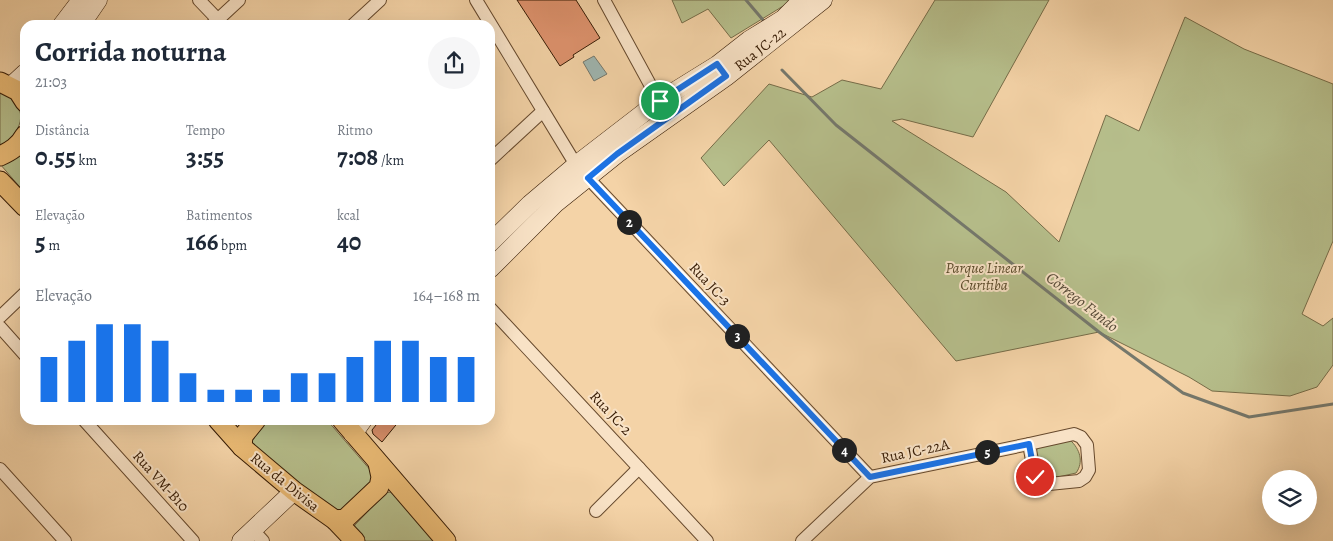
<!DOCTYPE html>
<html lang="pt">
<head>
<meta charset="utf-8">
<style>
	body { margin:0; font-family:Alegreya,serif; background:#f6f6f7; color:#1f2937; height:100vh; display:flex; flex-direction:column; font-size:19px; white-space:nowrap }
	* { box-sizing:border-box; margin:0 }
	p { font-size:16px; color:#747a83 }
	.icon { flex:none; width:28px; height:28px; fill:none; stroke:currentColor; stroke-width:2; stroke-linecap:round; stroke-linejoin:round }
	.map { position:relative; flex:1; overflow:hidden }
	.details { position:absolute; left:20px; top:20px; width:475px; height:405px; display:flex; flex-direction:column; background:#fff; border-radius:15px; box-shadow:0 5px 20px #0002 }
	.details>* { flex:none }
	.tools { position:absolute; left:1262px; top:470px; display:grid; gap:10px }
	.tools a { display:grid; place-items:center; width:55px; height:55px; border-radius:50%; background:#fff; box-shadow:0 5px 20px #0002; font-size:25px }
	.pin { position:absolute; display:grid; place-items:center; width:42px; height:42px; color:#fff; margin:-21px; border:2px solid #fff; border-radius:50%; box-shadow:0 1px 5px #0007 }
	.km { position:absolute; width:25px; height:25px; margin:-12px; border-radius:50%; background:#222; color:#fff; font-size:14px; line-height:25px; text-align:center }
	.round { display:grid; place-items:center; flex:none; width:52px; height:52px; border-radius:26px; background:#f6f6f7 }
	.headline { display:flex; align-items:center; justify-content:space-between; height:85px; padding:0 15px }
	h1 { font-size:28px; font-weight:700; line-height:38px }
	.figures { display:grid; grid-template-columns:repeat(3,1fr); gap:8px; height:85px; padding:5px 15px }
	.figures div { display:grid; align-content:center }
	.figures b { font-size:25px; font-weight:700 }
	.figures small { font-size:14px; font-weight:400 }
	.figures p { font-size:14px }
	.chart { height:140px; padding:10px 15px }
	.chart p { display:flex; justify-content:space-between }
	.chart svg { width:100%; height:90px; margin-top:5px; stroke:#1a73e8; stroke-width:6 }
	.map>svg:first-child { display:block }
	.green { fill:#b6be8b; stroke:#766c48 }
	.water { fill:#9fb6b1; stroke:#75786c }
	.lines { fill:none; stroke-linecap:round; stroke-linejoin:round }
	.stream { stroke:#75786c; stroke-width:3 }
	.building { fill:#de926d; stroke:#361b04 }
	.street-casing { stroke:#66492d; stroke-width:14 }
	.secondary-casing { stroke:#361b04; stroke-width:19 }
	.primary-casing { stroke:#361b04; stroke-width:21 }
	.street { stroke:#f8e2c6; stroke-width:12 }
	.secondary { stroke:#f8e2c6; stroke-width:18 }
	.primary { stroke:#eaba74; stroke-width:19 }
	.route-casing { stroke:#fff; stroke-width:10 }
	.route { stroke:#1a73e8; stroke-width:6 }
	.labels { text-anchor:middle; dominant-baseline:central; stroke-width:4; stroke-linejoin:round; paint-order:stroke }
	.street-label { font-size:15px; fill:#361b04; stroke:#f8e2c6 }
	.park-label { font-size:15px; font-style:italic; fill:#5c4c2c; stroke:#f8e2c6 }
	.water-label { font-size:16px; font-style:italic; fill:#564a38; stroke:#f8e2c6 }
</style>
</head>
<body>
<div class="map">
<svg width="1333" height="541" viewBox="0 0 1333 541">
	<rect width="100%" height="100%" fill="#f4d3a7"/>
	<filter id="stains"><feTurbulence type="fractalNoise" baseFrequency=".004" numOctaves="4"/><feColorMatrix values="0 0 0 0 .2 0 0 0 0 .09 0 0 0 0 .02 0 0 0 .5 -.17"/></filter>
	<radialGradient id="worn" r=".72"><stop offset=".6" stop-color="#630" stop-opacity="0"/><stop offset="1" stop-color="#630" stop-opacity=".3"/></radialGradient>
	<g class="green">
		<polygon points="672,0 793,0 731,38 708,9 682,23"/>
		<polygon points="935,0 1049,0 973,137 902,119 892,121 1006,192 1059,242 1106,115 1139,131 1185,17 1244,49 1333,84 1333,241 1302,314 1323,326 1333,318 1333,365 1317,387 1290,396 1212,391 1189,377 1099,332 956,361 769,140 724,186 701,158 769,84 812,97 842,80 881,89"/>
		<path d="M0,90C29,105 26,130 0,146Z"/>
		<polygon points="25,144 25,193 0,164"/>
		<polygon points="267,420 327,420 372,472 372,483 345,510 337,512 250,447 254,432"/>
		<path d="M1070,440C1080,449 1084,462 1076,473L1049,479L1041,475L1035,455L1038,446Z"/>
		<polygon points="391,492 434,541 364,541 352,530 355,525 385,493"/>
	</g>
	<polygon class="water" points="594,56 607,74 594,81 583,62"/>
	<g class="lines">
		<g class="stream">
			<polyline points="746,0 763,20"/>
			<polyline points="782,70 836,125 1099,332 1183,393 1249,417 1333,404"/>
		</g>
	</g>
	<g class="building">
		<polygon points="517,0 576,0 600,38 573,55 574,57 560,66"/>
		<polygon points="380,420 400,420 382,442 373,434 372,430"/>
	</g>
	<g class="lines">
		<defs>
			<g id="street">
				<polyline points="199,0 223,25"/>
				<polyline points="476,0 576,165"/>
				<polyline points="604,0 659,101"/>
				<polyline points="212,25 239,0"/>
				<polyline points="353,25 380,0"/>
				<polyline points="490,160 543,111"/>
				<polyline points="588,178 870,477"/>
				<polyline points="490,308 707,541"/>
				<polyline points="0,317 25,293"/>
				<polyline points="0,327 25,355"/>
				<polyline points="84,420 193,541"/>
				<polygon points="1074,434 1081,437 1087,445 1089,470 1085,477 1079,481 1049,484 1035,477 1029,444"/>
				<polyline points="0,469 65,541"/>
				<polyline points="596,511 639,468"/>
				<polyline points="253,530 263,541"/>
				<polyline points="802,541 870,477 1029,444"/>
			</g>
			<g id="secondary">
				<polyline points="62,25 81,0"/>
				<polyline points="81,25 98,0"/>
				<polyline points="11,86 25,73"/>
				<polyline points="490,243 530,204 576,165 659,101 717,65 749,40 783,19 802,0"/>
				<polyline points="490,269 556,203 617,154 726,77 823,0"/>
				<polyline points="353,434 363,420"/>
				<polyline points="241,541 294,491"/>
			</g>
			<g id="primary">
				<polyline points="0,82 18,91 25,102"/>
				<path d="M0,156C11,151 19,146 25,135"/>
				<polyline points="0,181 25,207"/>
				<polyline points="218,420 242,447 294,491 335,520 355,541"/>
				<polyline points="342,420 446,541"/>
				<polyline points="242,447 243,436 256,420"/>
				<polyline points="335,520 345,519 379,487 381,477 378,463"/>
			</g>
		</defs>
		<use href="#street" class="street-casing"/>
		<use href="#secondary" class="secondary-casing"/>
		<use href="#primary" class="primary-casing"/>
		<use href="#street" class="street"/>
		<use href="#secondary" class="secondary"/>
		<use href="#primary" class="primary"/>
	</g>
	<g class="lines">
		<defs>
			<polyline id="route" points="660,101 717,64 726,76 617,154 588,178 870,477 1029,444 1035,477"/>
		</defs>
		<use href="#route" class="route-casing"/>
		<use href="#route" class="route"/>
	</g>
	<g class="labels">
		<g class="street-label">
			<text transform="translate(760 49) rotate(-38)">Rua JC-22</text>
			<text transform="translate(710 284) rotate(47)">Rua JC-3</text>
			<text transform="translate(611 413) rotate(47)">Rua JC-2</text>
			<text transform="translate(915 451) rotate(-12)">Rua JC-22A</text>
			<text transform="translate(161 481) rotate(48)">Rua VM-B10</text>
			<text transform="translate(285 482) rotate(39)">Rua da Divisa</text>
		</g>
		<g class="park-label">
			<text x="984" y="268">Parque Linear<tspan x="984" dy="17">Curitiba</tspan></text>
		</g>
		<g class="water-label">
			<text transform="translate(1082 302) rotate(38)">Córrego Fundo</text>
		</g>
	</g>
	<rect width="100%" height="100%" filter="url(#stains)"/>
	<rect width="100%" height="100%" fill="url(#worn)"/>
</svg>
<div class="tools">
<a><svg class="icon" aria-label="layers" viewBox="0 0 24 24"><path d="M12 4l9 5-9 5-9-5zM3 14l9 5 9-5"/></svg></a>
</div>
<div class="pin" style="left:660px;top:101px;background:#1e9e55"><svg class="icon" aria-label="arrive" viewBox="0 0 24 24"><path d="M6 21V4h12l-3 4 3 4H6"/></svg></div>
<div class="pin" style="left:1035px;top:477px;background:#d93025"><svg class="icon" aria-label="check" viewBox="0 0 24 24"><path d="M5 12l5 5 9-10"/></svg></div>
<b class="km" style="left:629px;top:222px">2</b>
<b class="km" style="left:737px;top:336px">3</b>
<b class="km" style="left:844px;top:450px">4</b>
<b class="km" style="left:987px;top:452px">5</b>
<section class="details">
<div class="headline"><div><h1>Corrida noturna</h1><p>21:03</p></div><a class="round"><svg class="icon" aria-label="share" viewBox="0 0 24 24"><path d="M12 15V3M7 8l5-5 5 5M5 13v7h14v-7"/></svg></a></div>
<div class="figures">
<div><p>Distância</p><b>0.55<small> km</small></b></div>
<div><p>Tempo</p><b>3:55</b></div>
<div><p>Ritmo</p><b>7:08<small> /km</small></b></div>
</div>
<div class="figures">
<div><p>Elevação</p><b>5<small> m</small></b></div>
<div><p>Batimentos</p><b>166<small> bpm</small></b></div>
<div><p>kcal</p><b>40</b></div>
</div>
<div class="chart"><p><span>Elevação</span>164–168 m</p>
<svg viewBox="0 0 160 44" preserveAspectRatio="none"><path d="M5 44V22M15 44V14M25 44V6M35 44V6M45 44V14M55 44V30M65 44V38M75 44V38M85 44V38M95 44V30M105 44V30M115 44V22M125 44V14M135 44V14M145 44V22M155 44V22"/></svg>
</div>
</section>
</div>
</body>
</html>
